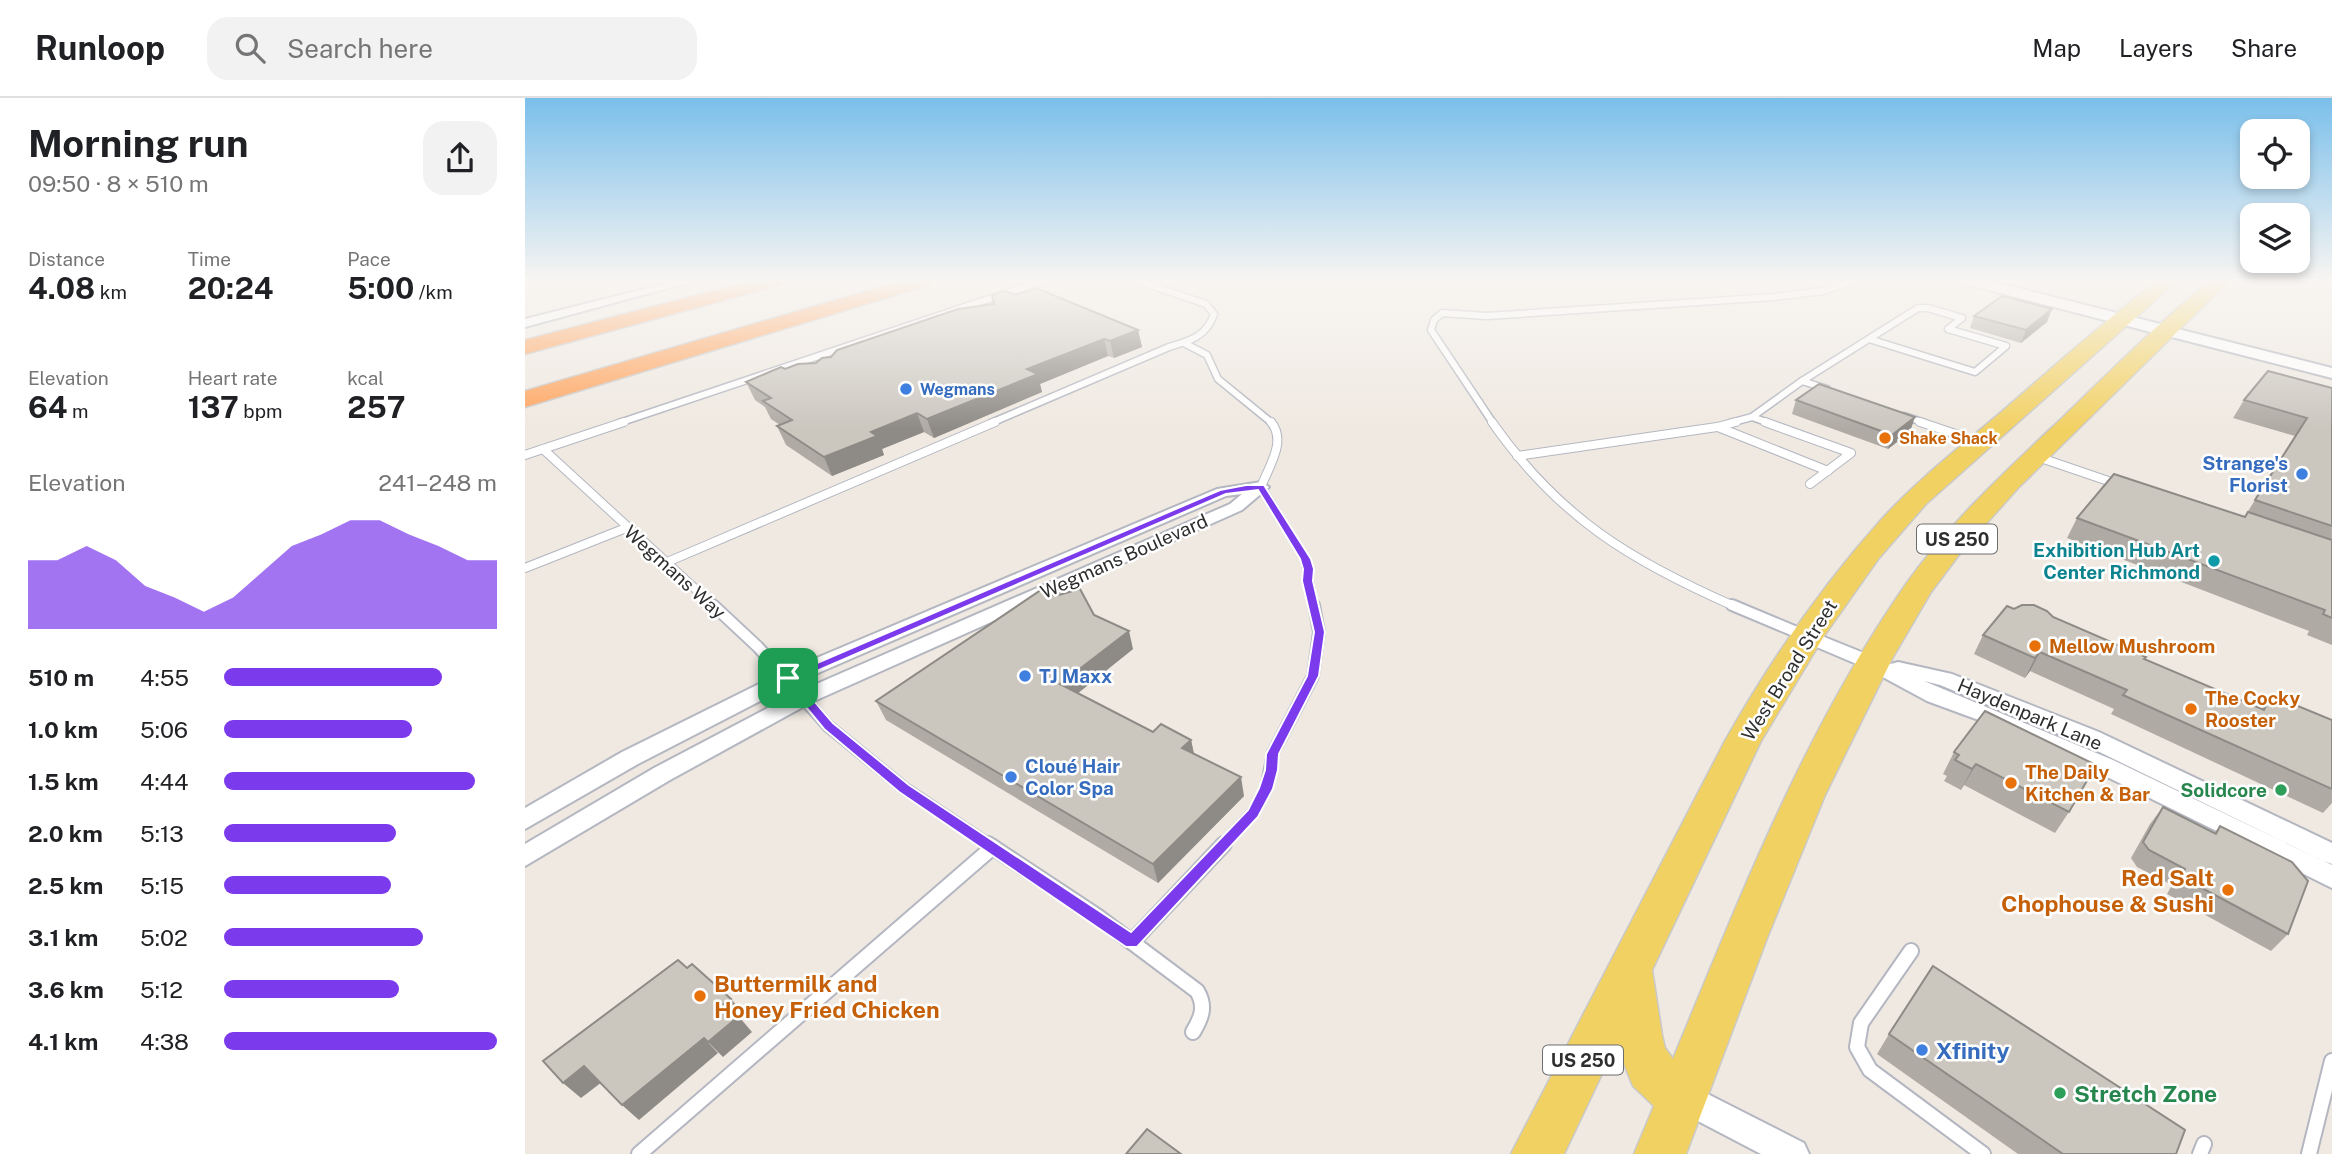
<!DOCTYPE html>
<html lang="en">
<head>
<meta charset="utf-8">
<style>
	body { margin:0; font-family:"Public Sans",sans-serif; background:#f2f2f2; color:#202124; height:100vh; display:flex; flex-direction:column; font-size:26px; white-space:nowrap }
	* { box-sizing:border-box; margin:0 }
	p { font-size:23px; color:#757577 }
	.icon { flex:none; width:38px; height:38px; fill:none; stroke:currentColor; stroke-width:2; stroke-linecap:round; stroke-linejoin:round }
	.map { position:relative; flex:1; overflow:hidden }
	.details { display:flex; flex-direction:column; background:#fff; width:525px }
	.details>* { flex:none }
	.fabs { position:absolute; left:1715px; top:21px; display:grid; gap:14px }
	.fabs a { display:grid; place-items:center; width:70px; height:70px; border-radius:14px; background:#fff; box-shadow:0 4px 10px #0003; font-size:35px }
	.pin { position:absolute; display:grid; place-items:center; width:60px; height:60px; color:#fff; margin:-30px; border-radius:14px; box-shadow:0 4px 10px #0006 }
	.round { display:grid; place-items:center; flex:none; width:74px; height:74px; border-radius:21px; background:#f2f2f2 }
	.headline { display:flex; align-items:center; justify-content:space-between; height:119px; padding:0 28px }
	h1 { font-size:38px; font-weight:700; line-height:52px }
	.stats { display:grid; grid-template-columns:repeat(3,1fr); gap:10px; height:119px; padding:7px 28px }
	.stats div { display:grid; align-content:center }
	.stats b { font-size:30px; font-weight:700 }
	.stats small { font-size:19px; font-weight:400 }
	.stats p { font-size:19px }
	.chart { height:196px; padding:14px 28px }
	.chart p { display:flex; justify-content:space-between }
	.chart svg { width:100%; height:126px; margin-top:7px; fill:#7c3aed; opacity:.7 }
	ul { padding:0 28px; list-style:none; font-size:23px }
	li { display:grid; grid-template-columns:112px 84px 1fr; align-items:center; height:52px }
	li i { height:18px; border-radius:9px; background:#7c3aed }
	header { display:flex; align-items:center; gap:42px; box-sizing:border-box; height:98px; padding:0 35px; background:#fff; border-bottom:2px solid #e0e0e0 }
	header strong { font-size:33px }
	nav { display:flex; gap:38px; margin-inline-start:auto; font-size:24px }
	.search { width:490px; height:63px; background:#f2f2f2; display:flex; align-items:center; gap:18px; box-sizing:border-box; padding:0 24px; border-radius:21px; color:#757577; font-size:26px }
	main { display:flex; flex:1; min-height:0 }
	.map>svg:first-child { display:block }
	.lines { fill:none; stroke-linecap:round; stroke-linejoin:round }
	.service-far3-casing { stroke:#b4b7c1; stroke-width:9 }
	.service-far2-casing { stroke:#b4b7c1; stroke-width:10 }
	.service-far1-casing { stroke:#b4b7c1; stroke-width:14 }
	.service-casing { stroke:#b4b7c1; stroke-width:18 }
	.minor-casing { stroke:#b4b7c1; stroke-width:4 }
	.tertiary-casing { stroke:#b4b7c1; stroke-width:4 }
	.secondary-casing { stroke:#b4b7c1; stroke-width:4 }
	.primary-casing { stroke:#c9c9c9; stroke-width:3 }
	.motorway-casing { stroke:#c9c9c9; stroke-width:3 }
	.service-far3 { stroke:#fff; stroke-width:6 }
	.service-far2 { stroke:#fff; stroke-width:8 }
	.service-far1 { stroke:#fff; stroke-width:10 }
	.service { stroke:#fff; stroke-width:14 }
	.minor { fill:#fff; fill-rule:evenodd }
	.tertiary { fill:#fff; fill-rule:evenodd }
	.secondary { fill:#fff; fill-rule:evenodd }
	.primary { fill:#f2d163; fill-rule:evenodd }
	.motorway { fill:#ffa35c; fill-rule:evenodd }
	.wall { fill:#afaba4 }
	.shaded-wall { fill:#8e8b86 }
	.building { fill:#cbc7bf; stroke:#8e8b86; stroke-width:2 }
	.route { fill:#7c3aed; stroke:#fff; stroke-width:2; fill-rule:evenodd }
	.shop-dot { fill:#3f7fe0; stroke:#fff; stroke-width:2.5 }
	.food-dot { fill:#e8710a; stroke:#fff; stroke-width:2.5 }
	.culture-dot { fill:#0f9aa8; stroke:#fff; stroke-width:2.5 }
	.leisure-dot { fill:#2e9e5b; stroke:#fff; stroke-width:2.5 }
	.labels { text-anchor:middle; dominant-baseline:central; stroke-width:5; stroke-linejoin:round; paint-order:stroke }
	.far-shop-label { font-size:16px; font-weight:bold; fill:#366cbe; stroke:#fff; text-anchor:start }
	.far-food-label { font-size:16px; font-weight:bold; fill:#c56008; stroke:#fff; text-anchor:start }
	.shield { fill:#fff; stroke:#6d6d6d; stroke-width:2 }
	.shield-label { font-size:18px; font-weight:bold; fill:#2e2e2e }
	.shop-label { font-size:19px; font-weight:bold; fill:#366cbe; stroke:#fff; text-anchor:start }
	.culture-label { font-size:19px; font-weight:bold; fill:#0d838f; stroke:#fff; text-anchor:end }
	.street-label { font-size:19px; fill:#2e2e2e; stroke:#fff }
	.food-label { font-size:19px; font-weight:bold; fill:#c56008; stroke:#fff; text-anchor:start }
	.leisure-label { font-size:19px; font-weight:bold; fill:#27864d; stroke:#fff; text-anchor:end }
	.near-food-label { font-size:23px; font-weight:bold; fill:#c56008; stroke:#fff; text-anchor:end }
	.near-shop-label { font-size:23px; font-weight:bold; fill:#366cbe; stroke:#fff; text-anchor:start }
	.near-leisure-label { font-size:23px; font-weight:bold; fill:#27864d; stroke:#fff; text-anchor:start }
</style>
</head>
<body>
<header>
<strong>Runloop</strong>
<div class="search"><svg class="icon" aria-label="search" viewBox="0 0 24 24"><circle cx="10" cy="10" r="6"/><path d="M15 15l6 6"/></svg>Search here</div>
<nav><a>Map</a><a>Layers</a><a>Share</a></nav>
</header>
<main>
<section class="details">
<div class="headline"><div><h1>Morning run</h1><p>09:50 · 8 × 510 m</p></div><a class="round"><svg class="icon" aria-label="share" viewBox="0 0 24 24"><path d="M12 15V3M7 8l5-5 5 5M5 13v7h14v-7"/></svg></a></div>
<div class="stats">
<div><p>Distance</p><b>4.08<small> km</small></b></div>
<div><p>Time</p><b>20:24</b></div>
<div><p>Pace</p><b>5:00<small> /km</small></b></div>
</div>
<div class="stats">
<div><p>Elevation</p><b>64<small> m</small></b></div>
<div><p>Heart rate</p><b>137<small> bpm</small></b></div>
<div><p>kcal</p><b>257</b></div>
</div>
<div class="chart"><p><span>Elevation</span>241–248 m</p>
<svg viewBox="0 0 160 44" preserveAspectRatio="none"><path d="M0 44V20L10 20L20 15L30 20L40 29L50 33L60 38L70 33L80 24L90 15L100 11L110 6L120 6L130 11L140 15L150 20L160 20V44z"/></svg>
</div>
<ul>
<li><b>510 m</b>4:55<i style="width:80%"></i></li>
<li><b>1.0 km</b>5:06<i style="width:69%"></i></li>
<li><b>1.5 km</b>4:44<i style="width:92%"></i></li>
<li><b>2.0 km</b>5:13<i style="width:63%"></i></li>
<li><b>2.5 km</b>5:15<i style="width:61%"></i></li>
<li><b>3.1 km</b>5:02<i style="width:73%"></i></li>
<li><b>3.6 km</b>5:12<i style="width:64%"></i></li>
<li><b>4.1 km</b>4:38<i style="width:100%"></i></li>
</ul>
</section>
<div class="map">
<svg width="1807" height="1056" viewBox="0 0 1807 1056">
	<rect width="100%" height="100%" fill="#efe9e1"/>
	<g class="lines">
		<defs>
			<g id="service-far3">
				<polyline points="659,245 682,257 693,281 747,325"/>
				<polyline points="1302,291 1277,283 1393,210 1403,210 1437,220 1423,231 1481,248 1450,274 1344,241"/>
				<polyline points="1379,318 1400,325"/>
				<polyline points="1227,319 1244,325"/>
				<polyline points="94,325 517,183"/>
				<path d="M466,325L644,249C665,243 682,238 689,216L681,206L613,183"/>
				<polyline points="968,325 906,232 909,222 917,215 962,218 1249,199 1298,193 1329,183"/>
				<polyline points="1205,325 1227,319 1277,283"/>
			</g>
			<g id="service-far2">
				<path d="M746,324C762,343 744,368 736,389L780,461L789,509"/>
				<path d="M967,324C1034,420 1106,463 1211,509"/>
				<polyline points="1240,324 1326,355 1285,386"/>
				<polyline points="1395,324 1454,344"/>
				<polyline points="1193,329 1303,373"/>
				<polyline points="18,351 190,509"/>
				<polyline points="0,357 99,324"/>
				<polyline points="992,358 1192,329 1211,324"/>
				<polyline points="1510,358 1595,387"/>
				<polyline points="140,465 470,324"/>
				<polyline points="0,470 101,430"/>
			</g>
			<g id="service-far1">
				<polyline points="188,507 233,549 303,628 379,690 466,748"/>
				<polyline points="1207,507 1281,538"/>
				<polyline points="697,748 728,715 741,691 748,655 788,578 794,534 789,507"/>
			</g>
			<g id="service">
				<path d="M463,746L572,818L672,893C681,908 677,919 668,934"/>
				<polyline points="607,844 699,746"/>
				<polyline points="1386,853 1336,925 1332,949 1345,972 1458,1056"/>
				<polyline points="114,1056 468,749"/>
				<polyline points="1675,1056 1679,1046"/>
				<polyline points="1784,1056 1807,963"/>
			</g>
			<g id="minor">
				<polygon points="151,183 169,183 0,229 0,221"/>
				<polygon points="736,384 744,389 717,412 287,604 145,682 0,768 0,746 129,670 273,594 705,406 717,396 701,398 270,585 113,666 0,731 0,710 97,654 256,575 692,391"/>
				<path d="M1282,532L1366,566L1373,564L1427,576L1574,634L1807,745V766L1799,763L1807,767V790L1572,674L1470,628L1402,603L1341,570L1275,542L1272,538L1275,534ZM1399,583L1415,587L1558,646L1794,761L1588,662Z"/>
				<polygon points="1159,984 1279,1045 1284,1056 1236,1056 1148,1010 1144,999 1148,988"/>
			</g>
			<polygon id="tertiary" points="1641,228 1807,270 1807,280 1635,236 1633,233 1635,230"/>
			<polygon id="secondary" points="1439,183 1465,183 1647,229 1650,233 1641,238 1441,186"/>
			<path id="primary" d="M1632,183H1652L1401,406L1354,460L1299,538L1236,643L1127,872L1137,937L1140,950L1148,961C1215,799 1280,631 1381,486C1425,424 1482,372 1537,320C1585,273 1633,226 1684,183H1704L1493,390L1436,454L1406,494L1368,559L1300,697L1242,840L1161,1056H1109L1129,1008L1108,988L1091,946L1039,1056H986L1200,643C1244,565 1296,489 1356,422C1391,383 1434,350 1474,316C1526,271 1577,225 1632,183Z"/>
			<g id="motorway">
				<polygon points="226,183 258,183 255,187 0,256 0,242"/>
				<polygon points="376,183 407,183 404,187 0,309 0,293"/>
			</g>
		</defs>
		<use href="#service-far3" class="service-far3-casing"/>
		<use href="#service-far2" class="service-far2-casing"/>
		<use href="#service-far1" class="service-far1-casing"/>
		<use href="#service" class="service-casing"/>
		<use href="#minor" class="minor-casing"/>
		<use href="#tertiary" class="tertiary-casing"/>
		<use href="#secondary" class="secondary-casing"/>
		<use href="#primary" class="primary-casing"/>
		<use href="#motorway" class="motorway-casing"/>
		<use href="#service-far3" class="service-far3"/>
		<use href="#service-far2" class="service-far2"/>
		<use href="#service-far1" class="service-far1"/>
		<use href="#service" class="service"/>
		<use href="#minor" class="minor"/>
		<use href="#tertiary" class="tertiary"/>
		<use href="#secondary" class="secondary"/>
		<use href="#primary" class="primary"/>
		<use href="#motorway" class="motorway"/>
	</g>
	<g class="wall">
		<polygon points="491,197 613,232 617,249 589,260 583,258 515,286 517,294 409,340 399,334 357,351 359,357 307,378 261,347 252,328 255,327 246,321 240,309 230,302 221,284 260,271 291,265 306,259 469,206"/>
		<polygon points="1449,218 1522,224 1496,245 1445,230"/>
		<polygon points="1807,290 1807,547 1782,537 1784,533 1542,440 1552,420 1720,418 1770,338 1708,320 1719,302"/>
		<polygon points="1271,302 1385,334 1363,351 1267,316"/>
		<polygon points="530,498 569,517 608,551 553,595 628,634 666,642 669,656 719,698 633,785 361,622 351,603"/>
		<polygon points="1489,511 1528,519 1619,561 1736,611 1746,597 1807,622 1807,705 1798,715 1586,616 1589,611 1505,573 1500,580 1449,556 1458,537"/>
		<polygon points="1429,654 1544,714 1530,735 1439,687 1436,692 1419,683 1422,678 1418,676"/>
		<polygon points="1638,709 1689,735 1695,728 1763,836 1746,853 1642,796 1647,787 1612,769 1606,760 1625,726"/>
		<polygon points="1364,936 1651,1056 1493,1056 1352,956"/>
	</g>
	<g class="shaded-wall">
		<polygon points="1527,211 1522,224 1496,245 1501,232"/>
		<polygon points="613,232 617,249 589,260 585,243"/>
		<polygon points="579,241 583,258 515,286 517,294 409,340 402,321 502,271"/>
		<polygon points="392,315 399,334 357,351 359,357 307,378 299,359 346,334"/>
		<polygon points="1390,319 1385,334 1363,351 1367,337"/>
		<polygon points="604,533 608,551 542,604 535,586"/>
		<polygon points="1515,554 1505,573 1500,580 1510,560"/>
		<polygon points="666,642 670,661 657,650"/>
		<polygon points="1451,666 1439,687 1436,692 1447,671"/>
		<polygon points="716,679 719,698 633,785 628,766"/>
		<polygon points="206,901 220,917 215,920 227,934 198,959 183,944 199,906"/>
		<polygon points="179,940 193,955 114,1022 97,1007"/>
		<polygon points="59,968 77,984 56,1000 38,985"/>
	</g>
	<g class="building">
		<polygon points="511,190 613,232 585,243 579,241 502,271 513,276 402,321 392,315 346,334 352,338 299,359 252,328 267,322 238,303 246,300 221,284 256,269 260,271 273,266 291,265 297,260 306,259 312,252 433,211 469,206 467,197 480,193 491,197"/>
		<polygon points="1477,198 1527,211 1501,232 1449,218"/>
		<polygon points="1743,273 1807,290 1807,428 1730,402 1782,320 1719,302"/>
		<polygon points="1294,286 1390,319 1367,337 1271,302"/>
		<polygon points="1589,376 1720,419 1723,414 1807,442 1807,520 1798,516 1800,512 1552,420"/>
		<polygon points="555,491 569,517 604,533 535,586 628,634 636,626 666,642 657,650 716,679 628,766 351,603 516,492 530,498"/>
		<polygon points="1497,507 1509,507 1522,513 1528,519 1621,559 1619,561 1739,612 1746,597 1807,622 1807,691 1598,597 1602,592 1515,554 1510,560 1458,537 1482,508 1489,511"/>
		<polygon points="1460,613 1571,667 1544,714 1451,666 1447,671 1430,662 1434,657 1429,654"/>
		<polygon points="1638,709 1691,736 1695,728 1767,764 1783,783 1763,836 1656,779 1660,771 1624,752 1618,744"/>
		<polygon points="153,862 162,870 167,866 206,901 199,906 214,918 183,944 179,940 97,1007 59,968 38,985 18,963"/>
		<polygon points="1408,868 1660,1032 1651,1056 1538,1056 1364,936"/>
		<polygon points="622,1031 656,1056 601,1056"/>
	</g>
	<linearGradient id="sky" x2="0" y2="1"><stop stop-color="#7abfeb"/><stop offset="0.55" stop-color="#f8f5f2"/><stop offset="1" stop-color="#f8f5f2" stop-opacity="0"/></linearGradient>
	<rect width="1807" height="331" fill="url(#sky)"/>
	<path class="route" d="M721,387H739L786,461L789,471L788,483L800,534L794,578L754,656L753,672L748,691L733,719L612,849H601L374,694L299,631L257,580L695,392ZM733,392L775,461L778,471L777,483L789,534L782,578L741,656L740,672L734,690L723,712L606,834L384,687L308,625L271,582L701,396Z"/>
	<g class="shop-dot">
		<circle cx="381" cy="291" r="7"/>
		<circle cx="1777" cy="376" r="7"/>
		<circle cx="500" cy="578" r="7"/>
		<circle cx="486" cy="679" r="7"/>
		<circle cx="1397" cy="952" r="7"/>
	</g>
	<g class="food-dot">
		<circle cx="1360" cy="340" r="7"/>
		<circle cx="1510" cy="548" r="7"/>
		<circle cx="1666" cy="611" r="7"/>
		<circle cx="1486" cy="685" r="7"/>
		<circle cx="1703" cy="792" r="7"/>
		<circle cx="175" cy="898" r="7"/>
	</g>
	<circle class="culture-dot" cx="1689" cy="463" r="7"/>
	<g class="leisure-dot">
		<circle cx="1756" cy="692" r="7"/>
		<circle cx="1535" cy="995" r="7"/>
	</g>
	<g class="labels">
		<g class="far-shop-label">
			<text x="395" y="291">Wegmans</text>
		</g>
		<g class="far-food-label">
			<text x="1374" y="340">Shake Shack</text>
		</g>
		<g class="shield">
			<rect x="1392" y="426.5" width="80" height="29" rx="5"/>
			<rect x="1018" y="947.5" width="80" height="29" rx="5"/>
		</g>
		<g class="shield-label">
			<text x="1432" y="441">US 250</text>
			<text x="1058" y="962">US 250</text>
		</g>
		<g class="shop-label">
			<text x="1763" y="365" text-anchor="end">Strange's<tspan x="1763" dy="22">Florist</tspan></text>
			<text x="514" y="578">TJ Maxx</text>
			<text x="500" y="668">Cloué Hair<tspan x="500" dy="22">Color Spa</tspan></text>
		</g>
		<g class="culture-label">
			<text x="1675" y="452">Exhibition Hub Art<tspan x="1675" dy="22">Center Richmond</tspan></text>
		</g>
		<g class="street-label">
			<text transform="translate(599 458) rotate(-24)">Wegmans Boulevard</text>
			<text transform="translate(150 474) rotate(42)">Wegmans Way</text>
			<text transform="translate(1264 572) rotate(-58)">West Broad Street</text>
			<text transform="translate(1505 616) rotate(23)">Haydenpark Lane</text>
		</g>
		<g class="food-label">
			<text x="1524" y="548">Mellow Mushroom</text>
			<text x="1680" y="600">The Cocky<tspan x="1680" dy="22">Rooster</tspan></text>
			<text x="1500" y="674">The Daily<tspan x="1500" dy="22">Kitchen &amp; Bar</tspan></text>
		</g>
		<g class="leisure-label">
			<text x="1742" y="692">Solidcore</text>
		</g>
		<g class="near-food-label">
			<text x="1689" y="779">Red Salt<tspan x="1689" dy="26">Chophouse &amp; Sushi</tspan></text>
			<text x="189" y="885" text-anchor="start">Buttermilk and<tspan x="189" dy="26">Honey Fried Chicken</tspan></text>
		</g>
		<g class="near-shop-label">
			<text x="1411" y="952">Xfinity</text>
		</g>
		<g class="near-leisure-label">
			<text x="1549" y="995">Stretch Zone</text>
		</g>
	</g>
</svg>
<div class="fabs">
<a><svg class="icon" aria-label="locate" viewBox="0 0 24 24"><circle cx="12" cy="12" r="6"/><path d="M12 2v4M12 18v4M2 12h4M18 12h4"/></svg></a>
<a><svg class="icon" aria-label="layers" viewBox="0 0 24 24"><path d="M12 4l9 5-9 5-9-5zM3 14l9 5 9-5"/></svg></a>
</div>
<div class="pin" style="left:263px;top:580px;background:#1e9e55"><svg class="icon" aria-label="arrive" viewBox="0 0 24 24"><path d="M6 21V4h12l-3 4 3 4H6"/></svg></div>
</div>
</main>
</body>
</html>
